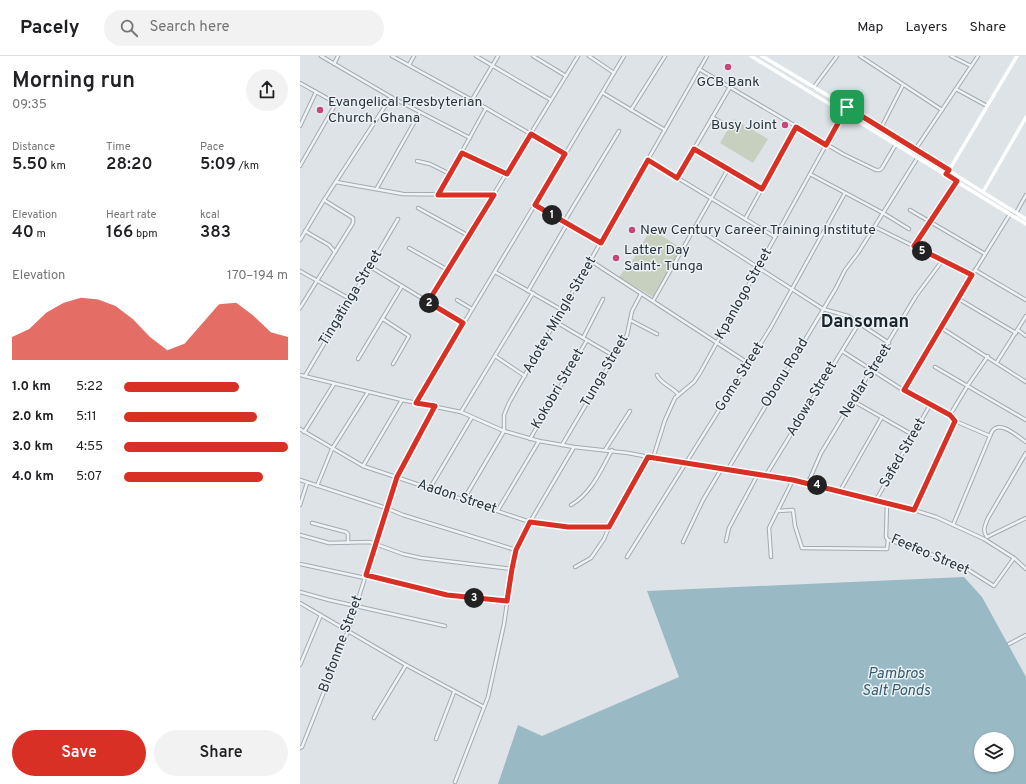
<!DOCTYPE html>
<html lang="en">
<head>
<meta charset="utf-8">
<style>
	body { margin:0; font-family:Overpass,sans-serif; background:#f2f2f2; color:#202124; height:100vh; display:flex; flex-direction:column; font-size:15px; white-space:nowrap }
	* { box-sizing:border-box; margin:0 }
	p { font-size:13px; color:#757577 }
	.icon { flex:none; width:22px; height:22px; fill:none; stroke:currentColor; stroke-width:2; stroke-linecap:round; stroke-linejoin:round }
	.map { position:relative; flex:1; overflow:hidden }
	.drawer { display:flex; flex-direction:column; background:#fff; width:300px }
	.drawer>* { flex:none }
	.tools { position:absolute; left:674px; top:676px; display:grid; gap:8px }
	.tools a { display:grid; place-items:center; width:40px; height:40px; border-radius:50%; background:#fff; box-shadow:0 1px 3px #0004; font-size:20px }
	.pin { position:absolute; display:grid; place-items:center; width:34px; height:34px; color:#fff; margin:-17px; border-radius:8px; box-shadow:0 2px 6px #0006 }
	.km { position:absolute; width:20px; height:20px; margin:-10px; border-radius:50%; background:#222; color:#fff; font-size:11px; line-height:20px; text-align:center }
	.round { display:grid; place-items:center; flex:none; width:42px; height:42px; border-radius:21px; background:#f2f2f2 }
	.headline { display:flex; align-items:center; justify-content:space-between; height:68px; padding:0 12px }
	h1 { font-size:22px; font-weight:600; line-height:30px }
	.figures { display:grid; grid-template-columns:repeat(3,1fr); gap:6px; height:68px; padding:4px 12px }
	.figures div { display:grid; align-content:center }
	.figures b { font-size:17px; font-weight:600 }
	.figures small { font-size:11px; font-weight:400 }
	.figures p { font-size:11px }
	.chart { height:112px; padding:8px 12px }
	.chart p { display:flex; justify-content:space-between }
	.chart svg { width:100%; height:72px; margin-top:4px; fill:#d93025; opacity:.7 }
	.button { display:flex; gap:8px; margin-top:auto; padding:8px 12px }
	.button a { flex:1; height:46px; border-radius:24px; background:#d93025; color:#fff; font-size:16px; font-weight:600; line-height:46px; text-align:center }
	.button a+a { background:#f2f2f2; color:#202124 }
	ul { padding:0 12px; list-style:none; font-size:13px }
	li { display:grid; grid-template-columns:64px 48px 1fr; align-items:center; height:30px }
	li i { height:10px; border-radius:5px; background:#d93025 }
	header { display:flex; align-items:center; gap:24px; box-sizing:border-box; height:56px; padding:0 20px; background:#fff; border-bottom:1px solid #e0e0e0 }
	header strong { font-size:19px }
	nav { display:flex; gap:22px; margin-inline-start:auto; font-size:14px }
	.search { width:280px; height:36px; background:#f2f2f2; display:flex; align-items:center; gap:10px; box-sizing:border-box; padding:0 14px; border-radius:22px; color:#757577; font-size:15px }
	main { display:flex; flex:1; min-height:0 }
	.map>svg:first-child { display:block }
	.green { fill:#c7d0be }
	.water { fill:#99bac5; fill-rule:evenodd }
	.lines { fill:none; stroke-linecap:round; stroke-linejoin:round }
	.street-casing { stroke:#a3abb0; stroke-width:4.5 }
	.street { stroke:#eff3f5; stroke-width:2.5 }
	.secondary { stroke:#fff; stroke-width:3.5 }
	.route-casing { stroke:#fff; stroke-width:8 }
	.route { stroke:#d93025; stroke-width:5 }
	.poi-dot { fill:#c7467c; stroke:#ecf1f4; stroke-width:1.5 }
	.labels { text-anchor:middle; dominant-baseline:central; stroke-width:3; stroke-linejoin:round; paint-order:stroke }
	.poi-label { font-size:14px; fill:#27343c; stroke:#ecf1f4; text-anchor:start }
	.street-label { font-size:14px; fill:#27343c; stroke:#ecf1f4 }
	.water-label { font-size:15px; font-style:italic; fill:#335d6e; stroke:#ecf1f4 }
	.district-label { font-size:18px; font-weight:bold; fill:#19252c; stroke:#ecf1f4 }
</style>
</head>
<body>
<header>
<strong>Pacely</strong>
<div class="search"><svg class="icon" aria-label="search" viewBox="0 0 24 24"><circle cx="10" cy="10" r="6"/><path d="M15 15l6 6"/></svg>Search here</div>
<nav><a>Map</a><a>Layers</a><a>Share</a></nav>
</header>
<main>
<section class="drawer">
<div class="headline"><div><h1>Morning run</h1><p>09:35</p></div><a class="round"><svg class="icon" aria-label="share" viewBox="0 0 24 24"><path d="M12 15V3M7 8l5-5 5 5M5 13v7h14v-7"/></svg></a></div>
<div class="figures">
<div><p>Distance</p><b>5.50<small> km</small></b></div>
<div><p>Time</p><b>28:20</b></div>
<div><p>Pace</p><b>5:09<small> /km</small></b></div>
</div>
<div class="figures">
<div><p>Elevation</p><b>40<small> m</small></b></div>
<div><p>Heart rate</p><b>166<small> bpm</small></b></div>
<div><p>kcal</p><b>383</b></div>
</div>
<div class="chart"><p><span>Elevation</span>170–194 m</p>
<svg viewBox="0 0 160 44" preserveAspectRatio="none"><path d="M0 44V30L10 25L20 15L30 9L40 6L50 7L60 11L70 19L80 30L90 38L100 34L110 22L120 10L130 9L140 17L150 27L160 30V44z"/></svg>
</div>
<ul>
<li><b>1.0 km</b>5:22<i style="width:70%"></i></li>
<li><b>2.0 km</b>5:11<i style="width:81%"></i></li>
<li><b>3.0 km</b>4:55<i style="width:100%"></i></li>
<li><b>4.0 km</b>5:07<i style="width:85%"></i></li>
</ul>
<div class="button"><a>Save</a><a>Share</a></div>
</section>
<div class="map">
<svg width="726" height="728" viewBox="0 0 726 728">
	<rect width="100%" height="100%" fill="#dde3e6"/>
	<g class="green">
		<polygon points="434,63 468,83 453,107 420,87"/>
		<polygon points="351,173 381,192 353,241 319,221 334,202"/>
	</g>
	<path class="water" d="M664,521L682,541L726,621V728H198L218,669L242,680L379,621L347,535ZM681,683H707V709H681Z"/>
	<g class="lines">
		<defs>
			<g id="street">
				<polyline points="21,0 91,41 170,82"/>
				<polyline points="92,0 172,44 265,98"/>
				<polyline points="176,0 251,44"/>
				<polyline points="233,0 266,20"/>
				<polyline points="289,0 314,17"/>
				<polyline points="560,0 642,54"/>
				<polyline points="651,0 671,10"/>
				<polyline points="34,8 38,0"/>
				<polyline points="109,9 114,0"/>
				<polyline points="399,13 543,98 576,114 580,114 582,112 596,88"/>
				<polyline points="0,27 34,46 35,49 0,110"/>
				<polyline points="514,31 537,0"/>
				<polyline points="656,33 687,50"/>
				<polyline points="303,37 365,74"/>
				<polyline points="172,44 198,0"/>
				<polyline points="331,54 365,0"/>
				<polyline points="412,61 427,70"/>
				<polyline points="0,70 16,36"/>
				<polyline points="581,72 603,29"/>
				<polyline points="394,93 462,133"/>
				<polyline points="615,94 678,0"/>
				<polyline points="162,97 207,118"/>
				<polyline points="348,104 475,181"/>
				<polyline points="117,105 130,108 150,118"/>
				<polyline points="510,118 583,157 609,173"/>
				<polyline points="377,122 430,31"/>
				<polyline points="36,126 103,138 193,139"/>
				<polyline points="77,132 120,56"/>
				<polyline points="138,139 186,52"/>
				<polyline points="235,149 301,187"/>
				<polyline points="118,152 169,180"/>
				<polyline points="610,154 685,198"/>
				<polyline points="716,157 726,139"/>
				<polyline points="445,163 496,71"/>
				<polyline points="264,166 319,75"/>
				<polyline points="395,171 523,253 548,260 589,287"/>
				<polyline points="575,171 672,219"/>
				<polyline points="5,175 29,189 35,196"/>
				<polyline points="0,184 24,144 91,41"/>
				<polyline points="614,190 656,125"/>
				<polyline points="109,192 148,214"/>
				<polyline points="291,205 448,307"/>
				<polyline points="69,210 163,267"/>
				<polyline points="675,214 726,244"/>
				<polyline points="0,215 50,243"/>
				<polyline points="195,216 262,254"/>
				<polyline points="228,235 267,168"/>
				<polyline points="657,242 716,277"/>
				<polyline points="157,244 172,253"/>
				<polyline points="353,245 428,113"/>
				<polyline points="128,246 278,0"/>
				<polyline points="0,252 53,167 53,162 24,144"/>
				<polyline points="83,263 109,280 93,308"/>
				<polyline points="330,264 357,278"/>
				<polyline points="256,266 314,300"/>
				<polyline points="640,271 726,326"/>
				<polyline points="718,274 726,280"/>
				<polyline points="283,282 303,243"/>
				<polyline points="542,295 603,334 650,359 655,365 690,380"/>
				<polyline points="195,300 225,320"/>
				<polyline points="58,303 102,230"/>
				<polyline points="697,306 726,260"/>
				<polyline points="635,311 726,364"/>
				<polyline points="0,319 102,344 161,356 204,375 239,385 274,391 328,397 386,408 428,413 493,424 614,454 636,461 684,483 714,502 726,513"/>
				<path d="M357,319C360,327 372,331 378,338"/>
				<polyline points="5,320 98,163"/>
				<polyline points="603,334 640,271 710,158"/>
				<polyline points="553,345 613,379"/>
				<polyline points="116,347 324,0"/>
				<polyline points="161,356 233,237"/>
				<polyline points="650,359 668,329 688,300"/>
				<polyline points="0,373 63,410 230,466 255,470 309,471"/>
				<polyline points="4,376 34,328"/>
				<polyline points="230,383 287,284"/>
				<polyline points="262,389 327,279 332,255 341,238"/>
				<polyline points="305,394 330,355"/>
				<polyline points="353,402 365,364 375,342 394,326 400,317 547,51"/>
				<polyline points="63,410 102,344"/>
				<polyline points="428,413 536,232 545,214 558,197 618,101"/>
				<polyline points="466,419 559,267"/>
				<polyline points="0,424 86,452 103,459 216,494"/>
				<polyline points="508,427 521,397 616,240 642,205"/>
				<polyline points="17,430 32,393 68,336"/>
				<polyline points="130,432 172,361"/>
				<polyline points="540,435 582,361"/>
				<polyline points="164,443 204,375 204,359 209,347 407,0"/>
				<polyline points="576,444 630,349"/>
				<polyline points="587,447 586,481 588,484 609,490 664,511 694,530 714,502"/>
				<polyline points="0,449 7,427"/>
				<path d="M271,449C291,438 301,414 312,394"/>
				<polyline points="198,454 239,385"/>
				<polyline points="614,454 655,365"/>
				<polyline points="478,455 493,454 495,470 502,492 587,493 588,484"/>
				<polyline points="12,467 46,476 48,478 48,487"/>
				<path d="M653,469L690,380C691,377 693,373 696,372C704,368 719,381 726,386"/>
				<polyline points="0,479 29,487 70,486 103,498 121,502 212,513"/>
				<path d="M687,481C682,475 685,469 688,462L726,397"/>
				<polyline points="687,481 726,462"/>
				<polyline points="426,485 429,472 458,418"/>
				<polyline points="383,486 403,444 422,412"/>
				<polyline points="327,501 471,271 545,137"/>
				<polyline points="471,501 469,472 493,424"/>
				<polyline points="0,508 65,522"/>
				<polyline points="275,511 291,502 304,483 312,464 348,401"/>
				<polyline points="66,519 147,539 207,545"/>
				<polyline points="0,536 29,544 145,570"/>
				<polyline points="0,547 106,609 184,651"/>
				<polyline points="709,588 726,579"/>
				<polyline points="0,609 21,559"/>
				<polyline points="74,662 106,609"/>
				<polyline points="136,683 154,636"/>
				<polyline points="0,692 2,691 48,575 97,421 135,351"/>
				<polyline points="155,726 188,641 204,568 212,513 216,494 230,466 274,391"/>
			</g>
		</defs>
		<use href="#street" class="street-casing"/>
		<use href="#street" class="street"/>
		<g class="secondary">
			<polyline points="451,0 726,168"/>
			<polyline points="462,0 547,51 726,163"/>
			<polyline points="648,116 717,0"/>
			<polyline points="683,136 726,61"/>
		</g>
	</g>
	<g class="lines">
		<defs>
			<polygon id="route" points="547,51 649,114 646,118 657,125 614,190 672,219 604,334 650,359 655,365 614,454 493,424 348,401 309,471 268,471 230,466 216,494 212,513 207,545 147,539 66,519 97,421 135,350 116,347 163,267 128,246 194,139 138,139 162,97 207,118 231,78 265,98 235,149 301,187 348,104 377,122 394,93 462,133 496,71 526,89"/>
		</defs>
		<use href="#route" class="route-casing"/>
		<use href="#route" class="route"/>
	</g>
	<g class="poi-dot">
		<circle cx="428" cy="11" r="4"/>
		<circle cx="20" cy="54" r="4"/>
		<circle cx="485" cy="69" r="4"/>
		<circle cx="332" cy="174" r="4"/>
		<circle cx="316" cy="202" r="4"/>
	</g>
	<g class="labels">
		<g class="poi-label">
			<text x="428" y="26" text-anchor="middle">GCB Bank</text>
			<text x="28" y="46">Evangelical Presbyterian<tspan x="28" dy="16">Church, Ghana</tspan></text>
			<text x="477" y="69" text-anchor="end">Busy Joint</text>
			<text x="340" y="174">New Century Career Training Institute</text>
			<text x="324" y="194">Latter Day<tspan x="324" dy="16">Saint- Tunga</tspan></text>
		</g>
		<g class="street-label">
			<text transform="translate(444 238) rotate(-61)">Kpanlogo Street</text>
			<text transform="translate(51 242) rotate(-59)">Tingatinga Street</text>
			<text transform="translate(260 259) rotate(-60)">Adotey Mingle Street</text>
			<text transform="translate(305 315) rotate(-60)">Tunga Street</text>
			<text transform="translate(485 317) rotate(-59)">Obonu Road</text>
			<text transform="translate(440 321) rotate(-58)">Gome Street</text>
			<text transform="translate(566 325) rotate(-58)">Nedlar Street</text>
			<text transform="translate(258 333) rotate(-60)">Kokobri Street</text>
			<text transform="translate(512 343) rotate(-59)">Adowa Street</text>
			<text transform="translate(603 397) rotate(-60)">Safed Street</text>
			<text transform="translate(157 441) rotate(18)">Aadon Street</text>
			<text transform="translate(630 499) rotate(23)">Feefeo Street</text>
			<text transform="translate(41 588) rotate(-70)">Blofonme Street</text>
		</g>
		<g class="water-label">
			<text x="596" y="618">Pambros<tspan x="596" dy="17">Salt Ponds</tspan></text>
		</g>
		<g class="district-label">
			<text x="565" y="266">Dansoman</text>
		</g>
	</g>
</svg>
<div class="tools">
<a><svg class="icon" aria-label="layers" viewBox="0 0 24 24"><path d="M12 4l9 5-9 5-9-5zM3 14l9 5 9-5"/></svg></a>
</div>
<div class="pin" style="left:547px;top:51px;background:#1e9e55"><svg class="icon" aria-label="arrive" viewBox="0 0 24 24"><path d="M6 21V4h12l-3 4 3 4H6"/></svg></div>
<b class="km" style="left:252px;top:159px">1</b>
<b class="km" style="left:129px;top:247px">2</b>
<b class="km" style="left:174px;top:542px">3</b>
<b class="km" style="left:517px;top:429px">4</b>
<b class="km" style="left:622px;top:195px">5</b>
</div>
</main>
</body>
</html>
